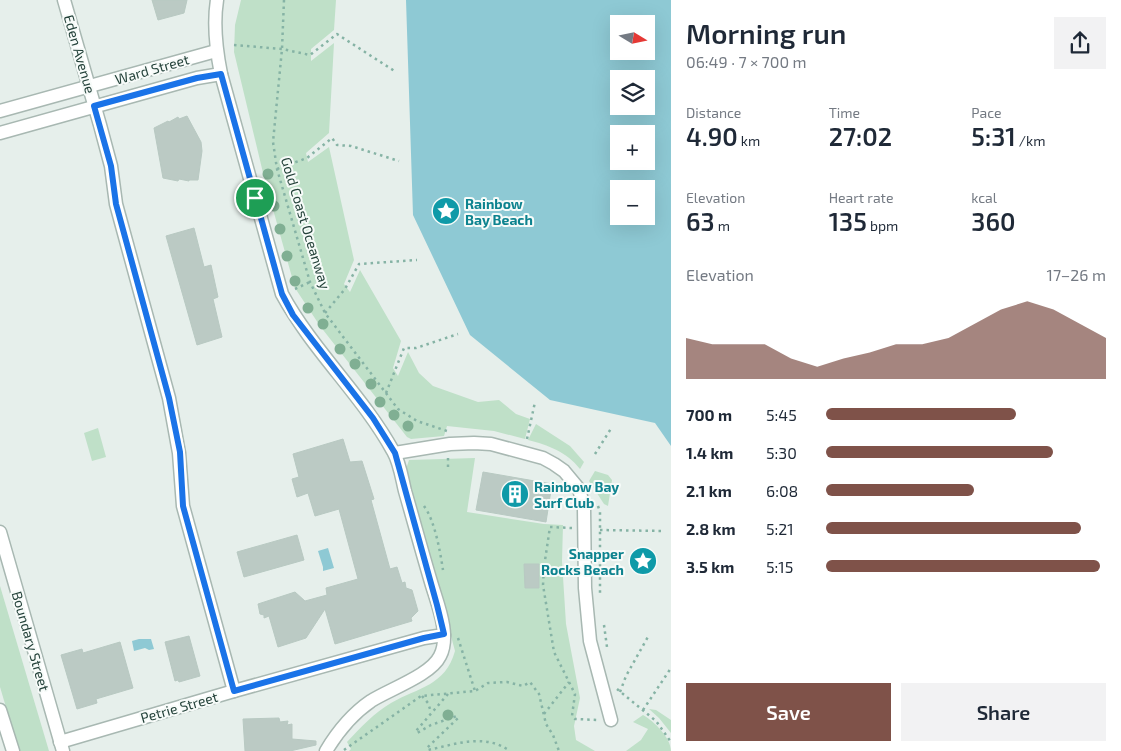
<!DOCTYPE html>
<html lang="en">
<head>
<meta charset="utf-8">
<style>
	body { margin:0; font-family:"Exo 2",sans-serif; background:#f2f2f3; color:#1f2937; height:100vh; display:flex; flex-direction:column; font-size:19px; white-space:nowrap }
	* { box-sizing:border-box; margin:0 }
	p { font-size:16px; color:#747a83 }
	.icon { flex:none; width:28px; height:28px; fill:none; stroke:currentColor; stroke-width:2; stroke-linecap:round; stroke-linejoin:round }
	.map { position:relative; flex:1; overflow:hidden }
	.panel { display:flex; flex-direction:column; background:#fff; width:450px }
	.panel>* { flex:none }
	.needle { width:32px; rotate:100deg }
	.tools { position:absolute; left:610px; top:15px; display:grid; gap:10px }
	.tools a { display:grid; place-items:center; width:45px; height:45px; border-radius:0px; background:#fff; box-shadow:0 5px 20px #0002; font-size:25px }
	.pin { position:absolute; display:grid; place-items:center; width:42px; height:42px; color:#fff; margin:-21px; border:2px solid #fff; border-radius:50%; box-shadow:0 1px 5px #0007 }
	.round { display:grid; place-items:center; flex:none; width:52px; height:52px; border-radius:0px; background:#f2f2f3 }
	.summary { display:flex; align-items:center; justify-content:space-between; height:85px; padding:0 15px }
	h1 { font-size:28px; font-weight:600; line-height:38px }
	.figures { display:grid; grid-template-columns:repeat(3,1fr); gap:8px; height:85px; padding:5px 15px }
	.figures div { display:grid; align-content:center }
	.figures b { font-size:25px; font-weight:600 }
	.figures small { font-size:14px; font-weight:400 }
	.figures p { font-size:14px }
	.chart { height:140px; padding:10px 15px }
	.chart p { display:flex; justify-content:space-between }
	.chart svg { width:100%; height:90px; margin-top:5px; fill:#7f5249; opacity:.7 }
	.action { display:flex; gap:10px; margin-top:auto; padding:10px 15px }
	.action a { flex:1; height:58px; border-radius:0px; background:#7f5249; color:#fff; font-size:20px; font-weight:600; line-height:58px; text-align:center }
	.action a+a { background:#f2f2f3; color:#1f2937 }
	ul { padding:0 15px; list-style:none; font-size:16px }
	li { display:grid; grid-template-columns:80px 60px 1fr; align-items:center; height:38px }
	li i { height:12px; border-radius:6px; background:#7f5249 }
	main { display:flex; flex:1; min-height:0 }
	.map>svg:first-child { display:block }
	.green { fill:#bfe0c8 }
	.water { fill:#8ec9d4; fill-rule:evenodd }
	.building { fill:#bbcac4; stroke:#b8c9c2 }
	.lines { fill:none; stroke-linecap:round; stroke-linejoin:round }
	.street-casing { stroke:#a8b8b2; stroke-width:15 }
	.path { stroke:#86b3a5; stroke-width:2.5; stroke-dasharray:2.5 4; stroke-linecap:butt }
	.street { stroke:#fff; stroke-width:12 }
	.tree { fill:#80af93 }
	.route-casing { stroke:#fff; stroke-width:10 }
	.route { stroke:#1a73e8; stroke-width:6 }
	.labels { text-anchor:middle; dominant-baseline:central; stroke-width:4; stroke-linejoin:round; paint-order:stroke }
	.street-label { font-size:14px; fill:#24423a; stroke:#f7fbf9 }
	.culture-label { font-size:14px; font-weight:bold; fill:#0d838f; stroke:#f7fbf9; text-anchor:start }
</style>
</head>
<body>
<main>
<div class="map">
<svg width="671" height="751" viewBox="0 0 671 751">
	<rect width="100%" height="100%" fill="#e6efeb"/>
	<g class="green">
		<polygon points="241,0 336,0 334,30 311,49 311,61 334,43 329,133 306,153 308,162 329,147 354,260 344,284 350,292 360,270 401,341 393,368 398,376 408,352 419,373 433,386 478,402 499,400 516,414 530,419 525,439 494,431 447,426 444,436 411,439 407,437 320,326 295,288 264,177 234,52 235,25"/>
		<path d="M536,424L570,446L584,462L580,469C567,452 548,445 528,440Z"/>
		<polygon points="98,428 106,457 92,461 84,433"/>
		<path d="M475,458L467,512L544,524L563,525L562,561L566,624L580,698L574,726L576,740L595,751H349L351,749L347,742C361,727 374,713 391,703C419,687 445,686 455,651L406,469L409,460Z"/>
		<polygon points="595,471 608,475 612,480 608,506 604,504 589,481"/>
		<polygon points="0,586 49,751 19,751 0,687"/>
		<polygon points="649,709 656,710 671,720 671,733 659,718"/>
		<path d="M643,715C654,721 671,738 671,751H626L641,740L648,729L633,722Z"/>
	</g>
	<g class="water">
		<path d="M406,0H671V446L655,423L550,400L470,335L413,215ZM619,24H646V51H619ZM619,79H646V106H619ZM619,134H646V161H619ZM619,189H646V216H619Z"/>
		<polygon points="328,548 334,568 323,571 323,567 318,551"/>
		<polygon points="139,639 151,639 154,649 149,650 145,648 134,651 132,641"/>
	</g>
	<g class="building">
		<polygon points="152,0 187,0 184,13 158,20"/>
		<polygon points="187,116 201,142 202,151 198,180 189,180 189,181 179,179 178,181 163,178 154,128 168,121 169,122 178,117 179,119"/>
		<polygon points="194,228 204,267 211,265 218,297 213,299 222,337 197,345 166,236"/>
		<polygon points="343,439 350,462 362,461 374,499 371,500 390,569 397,567 402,583 405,582 406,588 412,590 418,611 411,618 412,621 335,644 325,609 306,638 278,647 269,616 264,618 264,615 260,614 258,604 295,592 305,601 327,595 326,588 358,579 339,509 315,516 308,493 297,497 292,479 299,477 293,454"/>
		<polygon points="483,472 552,484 546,522 476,510"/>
		<polygon points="297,535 304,560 244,577 237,552"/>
		<polygon points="524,564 539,564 539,588 525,588"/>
		<polygon points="189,636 200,676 179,682 178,680 175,681 165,642"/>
		<polygon points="120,642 133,688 96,699 97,703 77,709 61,655 82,649 83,653"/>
		<polygon points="279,718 280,722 288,721 287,725 292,724 292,739 316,741 316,745 290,751 245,751 243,719"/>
	</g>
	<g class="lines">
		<defs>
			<g id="street">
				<polyline points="64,0 100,125 111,166 116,204 169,398 179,453 183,506 234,691"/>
				<path d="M217,0C213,25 216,49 221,74L282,294C313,351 362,395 393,451C400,463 402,479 405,491C414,522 422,552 431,582C437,603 451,635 440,656C431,675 390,689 371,701C352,714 338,731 326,751"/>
				<polyline points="0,111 216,51"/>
				<polyline points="0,133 197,78 221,74"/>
				<polyline points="395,453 450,444 474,443 491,444 543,458 554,464 564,471 579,489 584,508 585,588 590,641 611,720"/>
				<polyline points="0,532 63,751"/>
				<polyline points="0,710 13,751"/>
				<polyline points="60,742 234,691 424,638 444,635"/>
			</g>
		</defs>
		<use href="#street" class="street-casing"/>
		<g class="path">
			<polyline points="284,0 282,49 273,142 277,169 310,282 325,313 398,409 417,421 447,431"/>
			<polyline points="234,45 282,49 310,55 337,34 396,72"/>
			<polyline points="277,169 307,158 332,138 337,145 351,146 399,161"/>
			<polyline points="295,289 310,282"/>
			<polyline points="325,313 345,289 359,264 417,260"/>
			<polyline points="386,393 404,348 416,348 458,334"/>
			<polyline points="527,439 535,402"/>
			<polyline points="595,454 612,427"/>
			<polyline points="448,458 448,471"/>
			<path d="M424,506C435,521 440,551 443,570"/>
			<polyline points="598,506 600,512 600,593"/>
			<polyline points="572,528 550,527 544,567 543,585 554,652 575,694 572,716 575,719 597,720"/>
			<polyline points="600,530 663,531"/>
			<polyline points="604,625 607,647"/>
			<polyline points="458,638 475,691"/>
			<polyline points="617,689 656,721 671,742"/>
			<polyline points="620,692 626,676 649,635"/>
			<path d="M448,694L416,731L417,733L431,725L457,716L458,718L427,748L428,750C456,744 485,733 510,751"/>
			<polyline points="422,696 428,703 431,712"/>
			<polyline points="643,710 671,668"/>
			<polyline points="544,714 569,682"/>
			<polyline points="344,750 421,696 475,691 488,683 507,682 523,686 530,682 539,694 546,724 553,735 559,751"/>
		</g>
		<use href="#street" class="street"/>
	</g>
	<g class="tree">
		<circle cx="268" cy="174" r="5.5"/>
		<circle cx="274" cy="206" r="5.5"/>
		<circle cx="280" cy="229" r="5.5"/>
		<circle cx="287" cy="256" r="5.5"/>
		<circle cx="295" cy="281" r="5.5"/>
		<circle cx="308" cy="308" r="5.5"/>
		<circle cx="323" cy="324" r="5.5"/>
		<circle cx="340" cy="349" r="5.5"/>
		<circle cx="355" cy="364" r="5.5"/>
		<circle cx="371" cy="384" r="5.5"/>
		<circle cx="380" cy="402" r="5.5"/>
		<circle cx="394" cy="415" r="5.5"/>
		<circle cx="408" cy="426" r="5.5"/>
		<circle cx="448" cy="715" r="5.5"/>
	</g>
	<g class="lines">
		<defs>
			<polygon id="route" points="221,74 282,294 293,315 373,418 395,453 437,605 444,634 424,638 234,691 183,506 180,452 169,398 116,204 111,166 94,106 197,78"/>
		</defs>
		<use href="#route" class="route-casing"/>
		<use href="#route" class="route"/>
	</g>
	<defs>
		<symbol id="sight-disc" viewBox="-11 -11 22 22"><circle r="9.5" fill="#0f9aa8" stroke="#f7fbf9"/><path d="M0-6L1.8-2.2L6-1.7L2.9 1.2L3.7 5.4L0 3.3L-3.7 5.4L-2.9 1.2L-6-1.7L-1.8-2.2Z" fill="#fff"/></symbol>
		<symbol id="building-disc" viewBox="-11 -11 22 22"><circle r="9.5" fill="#0f9aa8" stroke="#f7fbf9"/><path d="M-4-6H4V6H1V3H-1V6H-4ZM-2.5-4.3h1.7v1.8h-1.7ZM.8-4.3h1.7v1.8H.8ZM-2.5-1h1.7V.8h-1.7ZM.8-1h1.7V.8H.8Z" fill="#fff"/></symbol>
	</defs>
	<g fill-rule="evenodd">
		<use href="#sight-disc" x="430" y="195" width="32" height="32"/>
		<use href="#building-disc" x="499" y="478" width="32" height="32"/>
		<use href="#sight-disc" x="627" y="545" width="32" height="32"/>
	</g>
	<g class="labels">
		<g class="street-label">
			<text transform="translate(80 54) rotate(74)">Eden Avenue</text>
			<text transform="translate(152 69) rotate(-16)">Ward Street</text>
			<text transform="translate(306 223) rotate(73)">Gold Coast Oceanway</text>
			<text transform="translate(31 641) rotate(74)">Boundary Street</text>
			<text transform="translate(179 707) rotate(-16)">Petrie Street</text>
		</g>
		<g class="culture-label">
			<text x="465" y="203">Rainbow<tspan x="465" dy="16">Bay Beach</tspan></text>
			<text x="534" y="486">Rainbow Bay<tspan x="534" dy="16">Surf Club</tspan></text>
			<text x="624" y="553" text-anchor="end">Snapper<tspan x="624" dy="16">Rocks Beach</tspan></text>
		</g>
	</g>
</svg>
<div class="tools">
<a><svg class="needle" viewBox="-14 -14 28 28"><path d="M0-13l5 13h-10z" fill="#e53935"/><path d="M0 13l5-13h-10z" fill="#747a83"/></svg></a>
<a><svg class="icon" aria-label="layers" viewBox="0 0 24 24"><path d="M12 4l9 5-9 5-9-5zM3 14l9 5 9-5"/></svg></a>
<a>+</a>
<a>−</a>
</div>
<div class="pin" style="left:255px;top:198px;background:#1e9e55"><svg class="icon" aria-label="arrive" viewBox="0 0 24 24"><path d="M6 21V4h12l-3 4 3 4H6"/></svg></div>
</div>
<section class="panel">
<div class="summary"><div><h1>Morning run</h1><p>06:49 · 7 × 700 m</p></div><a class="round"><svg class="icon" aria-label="share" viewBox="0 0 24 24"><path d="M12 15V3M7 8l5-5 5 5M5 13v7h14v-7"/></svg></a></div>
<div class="figures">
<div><p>Distance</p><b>4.90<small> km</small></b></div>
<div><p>Time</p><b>27:02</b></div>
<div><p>Pace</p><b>5:31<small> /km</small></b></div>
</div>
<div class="figures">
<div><p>Elevation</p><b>63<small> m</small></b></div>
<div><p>Heart rate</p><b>135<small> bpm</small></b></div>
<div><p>kcal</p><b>360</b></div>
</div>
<div class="chart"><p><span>Elevation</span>17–26 m</p>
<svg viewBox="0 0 160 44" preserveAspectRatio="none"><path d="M0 44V24L10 27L20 27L30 27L40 34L50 38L60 34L70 31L80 27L90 27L100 24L110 17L120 10L130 6L140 10L150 17L160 24V44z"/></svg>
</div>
<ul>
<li><b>700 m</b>5:45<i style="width:68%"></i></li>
<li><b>1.4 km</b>5:30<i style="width:81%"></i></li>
<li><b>2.1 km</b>6:08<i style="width:53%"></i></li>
<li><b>2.8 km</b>5:21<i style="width:91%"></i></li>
<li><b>3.5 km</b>5:15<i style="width:98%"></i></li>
</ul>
<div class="action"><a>Save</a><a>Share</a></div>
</section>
</main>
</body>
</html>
